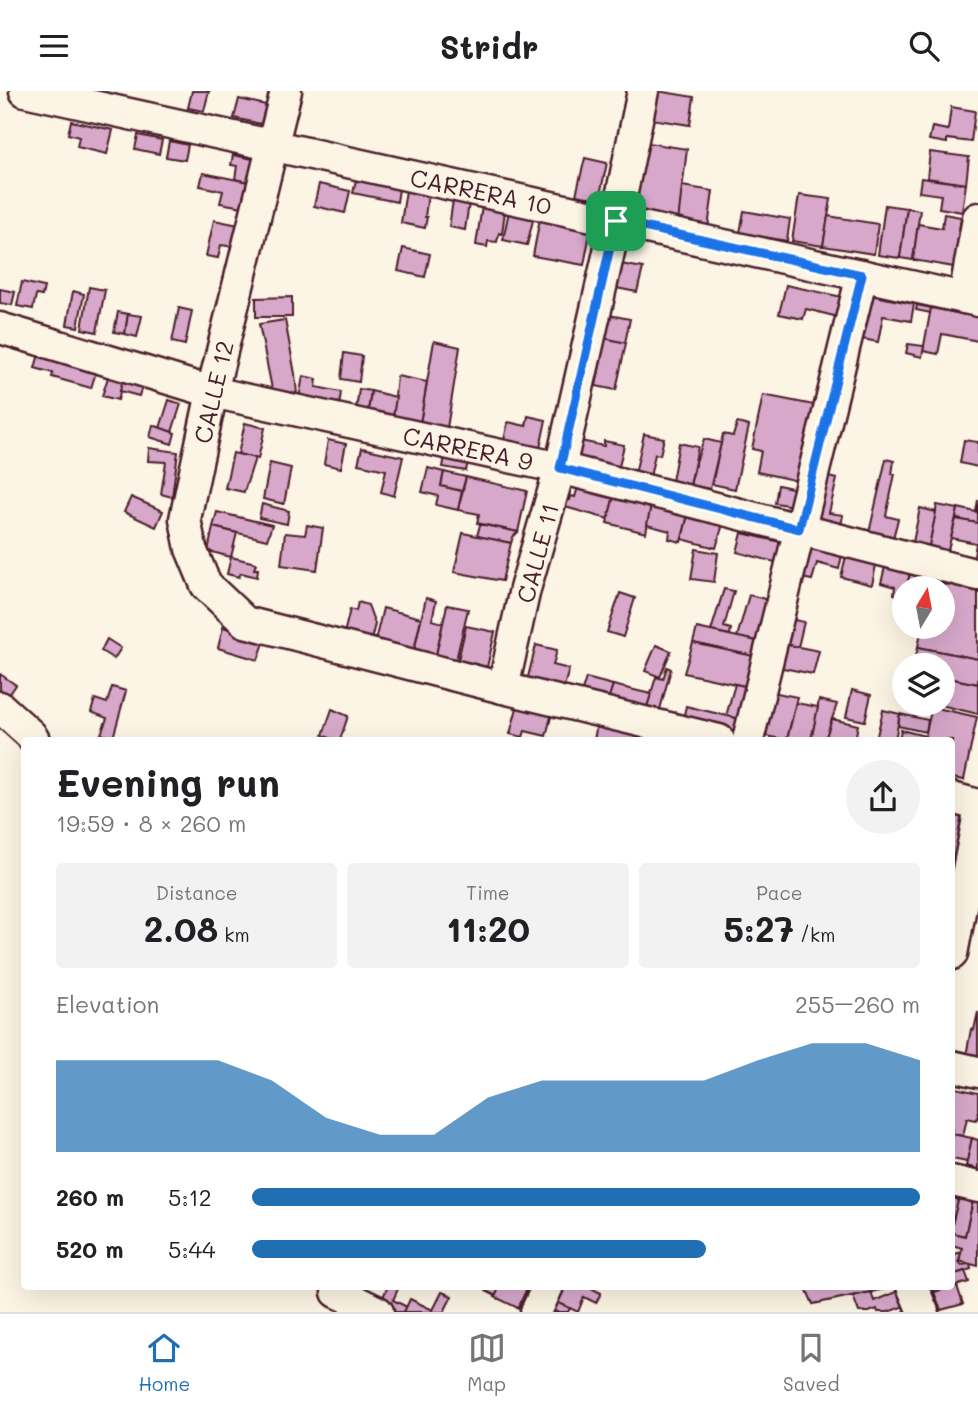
<!DOCTYPE html>
<html lang="en">
<head>
<meta charset="utf-8">
<style>
	body { margin:0; font-family:Mali,sans-serif; background:#f2f2f2; color:#202124; height:100vh; display:flex; flex-direction:column; font-size:26px; white-space:nowrap }
	* { box-sizing:border-box; margin:0 }
	p { font-size:23px; color:#757577 }
	.icon { flex:none; width:38px; height:38px; fill:none; stroke:currentColor; stroke-width:2; stroke-linecap:round; stroke-linejoin:round }
	.map { position:relative; flex:1; overflow:hidden }
	.sheet { position:absolute; left:21px; top:646px; width:934px; height:553px; display:flex; flex-direction:column; background:#fff; border-radius:7px; box-shadow:0 7px 28px #0002 }
	.sheet>* { flex:none }
	.needle { width:46px; rotate:10deg }
	.tools { position:absolute; left:892px; top:485px; display:grid; gap:14px }
	.tools a { display:grid; place-items:center; width:63px; height:63px; border-radius:50%; background:#fff; box-shadow:0 7px 28px #0002; font-size:35px }
	.pin { position:absolute; display:grid; place-items:center; width:60px; height:60px; color:#fff; margin:-30px; border-radius:14px; box-shadow:0 4px 10px #0006 }
	.round { display:grid; place-items:center; flex:none; width:74px; height:74px; border-radius:37px; background:#f2f2f2 }
	.headline { display:flex; align-items:center; justify-content:space-between; height:119px; padding:0 35px }
	h1 { font-size:38px; font-weight:700; line-height:52px }
	.figures { display:grid; grid-template-columns:repeat(3,1fr); gap:10px; height:119px; padding:7px 35px }
	.figures div { display:grid; align-content:center; border-radius:7px; background:#f2f2f2; text-align:center }
	.figures b { font-size:35px; font-weight:700 }
	.figures small { font-size:19px; font-weight:400 }
	.figures p { font-size:19px }
	.chart { height:196px; padding:14px 35px }
	.chart p { display:flex; justify-content:space-between }
	.chart svg { width:100%; height:126px; margin-top:7px; fill:#1f6fb2; opacity:.7 }
	ul { padding:0 35px; list-style:none; font-size:23px }
	li { display:grid; grid-template-columns:112px 84px 1fr; align-items:center; height:52px }
	li i { height:18px; border-radius:9px; background:#1f6fb2 }
	header { display:flex; justify-content:space-between; align-items:center; height:91px; padding:0 35px; background:#fff; font-size:32px; font-weight:700 }
	.dock { display:flex; justify-content:space-around; align-items:center; height:98px; border-top:2px solid #e0e0e0; background:#fff; font-size:19px; color:#757577 }
	.dock a { display:grid; justify-items:center; gap:4px }
	.dock .selected { color:#1f6fb2 }
	.map>svg:first-child { display:block }
	.building { fill:#d7a8ca; stroke:#4a1f2b; stroke-width:2 }
	.lines { fill:none; stroke-linecap:round; stroke-linejoin:round }
	.minor-casing { stroke:#4a1f2b; stroke-width:35 }
	.minor { stroke:#fcf5e5; stroke-width:30 }
	.route-casing { stroke:#fff; stroke-width:14 }
	.route { stroke:#1a73e8; stroke-width:9 }
	.labels { text-anchor:middle; dominant-baseline:central; stroke-width:5; stroke-linejoin:round; paint-order:stroke }
	.street-label { font-size:24px; fill:#4a1f2b; stroke:#fcf5e5 }
</style>
</head>
<body>
<header><svg class="icon" aria-label="menu" viewBox="0 0 24 24"><path d="M4 6h16M4 12h16M4 18h16"/></svg>Stridr<svg class="icon" aria-label="search" viewBox="0 0 24 24"><circle cx="10" cy="10" r="6"/><path d="M15 15l6 6"/></svg></header>
<div class="map">
<svg width="978" height="1221" viewBox="0 0 978 1221">
	<rect width="100%" height="100%" fill="#fcf5e5"/>
	<filter id="ink" filterUnits="userSpaceOnUse"><feTurbulence type="fractalNoise" baseFrequency=".0143" numOctaves="2"/><feDisplacementMap in="SourceGraphic" scale="14" xChannelSelector="R" yChannelSelector="G"/><feConvolveMatrix kernelMatrix="1 2 1 2 8 2 1 2 1" color-interpolation-filters="sRGB"/></filter>
	<g filter="url(#ink)">
		<g class="building">
			<polygon points="192,0 209,0 204,20 188,17"/>
			<polygon points="657,0 694,6 690,34 645,27"/>
			<polygon points="239,8 266,14 261,33 234,27"/>
			<polygon points="951,16 975,20 971,51 947,48 947,52 929,49 932,36 948,39"/>
			<polygon points="71,30 113,39 107,63 77,56 79,46 68,43"/>
			<polygon points="138,44 162,49 159,63 135,58"/>
			<polygon points="169,50 188,54 185,69 166,66"/>
			<polygon points="642,51 687,58 678,132 633,125"/>
			<polygon points="930,61 969,66 966,93 927,87"/>
			<polygon points="233,64 253,68 248,91 235,88 237,75 231,74"/>
			<polygon points="585,67 607,72 599,108 576,104"/>
			<polygon points="203,82 248,91 243,116 220,112 223,100 200,95"/>
			<polygon points="921,87 966,93 962,121 939,117 941,104 919,101"/>
			<polygon points="356,89 399,98 397,111 353,102"/>
			<polygon points="319,93 350,100 345,122 314,115"/>
			<polygon points="682,95 713,100 708,137 678,132"/>
			<polygon points="406,99 428,103 425,126 427,126 425,137 401,132"/>
			<polygon points="799,104 831,108 823,155 792,150"/>
			<polygon points="453,109 469,112 465,139 449,136"/>
			<polygon points="885,114 907,117 900,167 878,164"/>
			<polygon points="482,115 505,120 502,143 499,142 497,151 488,150 487,156 476,154"/>
			<polygon points="907,117 920,119 913,169 900,167"/>
			<polygon points="509,120 534,125 527,154 503,149"/>
			<polygon points="744,120 790,128 787,150 740,142"/>
			<polygon points="944,123 961,126 954,176 913,169 918,133 942,137"/>
			<polygon points="828,125 878,133 874,163 823,155"/>
			<polygon points="540,127 591,137 584,174 533,165"/>
			<polygon points="214,129 239,134 235,156 221,154 218,167 206,165"/>
			<polygon points="403,157 430,163 425,186 398,180"/>
			<polygon points="621,173 643,177 637,201 616,197"/>
			<polygon points="22,191 44,196 42,205 36,204 33,218 17,215"/>
			<polygon points="786,194 847,207 842,227 806,218 803,228 779,223"/>
			<polygon points="89,196 105,199 97,241 82,238"/>
			<polygon points="0,198 15,201 12,214 0,212"/>
			<polygon points="73,200 84,203 78,236 67,234"/>
			<polygon points="870,204 914,213 911,230 883,225 878,251 862,248"/>
			<polygon points="292,206 292,226 256,226 256,207"/>
			<polygon points="917,214 931,217 931,222 916,219"/>
			<polygon points="179,217 192,220 185,254 172,251"/>
			<polygon points="931,217 978,226 978,250 942,243 938,263 923,260"/>
			<polygon points="118,221 128,223 125,243 114,241"/>
			<polygon points="128,223 142,225 137,246 125,243"/>
			<polygon points="609,224 630,228 625,252 603,247"/>
			<polygon points="285,229 295,283 297,303 272,298 259,233"/>
			<polygon points="600,246 626,252 616,299 596,295 603,258 598,256"/>
			<polygon points="434,250 460,256 447,337 420,332"/>
			<polygon points="908,253 924,255 922,266 906,262"/>
			<polygon points="344,262 362,265 359,291 341,288"/>
			<polygon points="39,263 98,275 91,297 52,286 53,282 35,277"/>
			<polygon points="110,280 124,285 118,309 102,305"/>
			<polygon points="303,285 317,288 316,296 341,301 339,315 299,307"/>
			<polygon points="397,285 427,291 420,332 393,326"/>
			<polygon points="123,287 143,292 139,305 120,300"/>
			<polygon points="359,298 371,300 368,321 356,319"/>
			<polygon points="371,300 396,306 393,326 368,321"/>
			<polygon points="763,304 819,315 803,391 757,381 761,360 752,358"/>
			<polygon points="169,309 181,313 172,341 160,337"/>
			<polygon points="528,325 546,329 540,357 504,349 508,331 526,335"/>
			<polygon points="245,332 265,337 258,368 238,363"/>
			<polygon points="737,332 749,335 735,398 712,393 723,343 733,345"/>
			<polygon points="153,334 175,342 172,353 150,346"/>
			<polygon points="644,343 664,347 660,364 655,363 650,386 635,383"/>
			<polygon points="704,348 721,352 710,398 690,394 696,371"/>
			<polygon points="328,349 346,353 341,377 324,373"/>
			<polygon points="576,349 604,355 604,350 624,354 618,380 571,370"/>
			<polygon points="964,349 978,351 978,376 960,372"/>
			<polygon points="679,352 698,356 690,394 672,390"/>
			<polygon points="447,355 470,360 466,380 443,376"/>
			<polygon points="149,357 178,361 172,406 161,403 166,371 148,370"/>
			<polygon points="362,357 403,366 394,405 381,401 386,379 358,373"/>
			<polygon points="233,362 255,367 244,401 225,397"/>
			<polygon points="886,368 894,370 892,383 895,383 886,425 898,428 892,451 868,446"/>
			<polygon points="270,372 291,377 284,413 263,408"/>
			<polygon points="428,377 444,381 441,395 462,400 458,419 436,414 438,405 422,401"/>
			<polygon points="444,381 466,386 462,400 441,395"/>
			<polygon points="466,386 527,400 518,441 477,432 479,423 458,419"/>
			<polygon points="828,386 837,388 829,422 843,424 840,439 816,433"/>
			<polygon points="778,394 797,398 794,415 775,412"/>
			<polygon points="578,396 614,405 608,428 565,416 567,409 570,409 571,405 575,406"/>
			<polygon points="614,405 651,414 646,442 607,432"/>
			<polygon points="131,406 163,420 156,436 124,421"/>
			<polygon points="978,409 978,432 956,428 958,417 976,421"/>
			<polygon points="262,413 289,420 287,433 259,427"/>
			<polygon points="651,414 688,424 681,451 669,448 670,440 647,434"/>
			<polygon points="937,414 958,418 947,463 928,459"/>
			<polygon points="920,417 936,421 928,459 912,456"/>
			<polygon points="217,421 272,434 267,449 213,436"/>
			<polygon points="688,424 723,433 716,457 682,448"/>
			<polygon points="956,428 978,432 978,472 973,472 976,452 951,447"/>
			<polygon points="307,434 323,437 317,479 281,474 285,442 305,444"/>
			<polygon points="480,434 484,434 518,441 513,446 511,452 477,445"/>
			<polygon points="213,436 237,442 231,466 208,460"/>
			<polygon points="463,442 511,452 502,490 454,481"/>
			<polygon points="742,442 780,451 775,471 737,461"/>
			<polygon points="808,455 842,464 839,478 817,472 812,489 801,487"/>
			<polygon points="696,458 718,462 714,491 691,488"/>
			<polygon points="846,465 876,474 872,494 841,486"/>
			<polygon points="231,466 256,472 254,478 258,478 257,486 241,482 239,486 227,483"/>
			<polygon points="885,476 910,483 903,506 894,503 895,496 881,492"/>
			<polygon points="910,483 925,487 923,497 906,497"/>
			<polygon points="928,488 945,493 943,501 943,497 925,497"/>
			<polygon points="945,493 978,498 978,568 918,556 921,541 930,543 933,536 943,536 943,501"/>
			<polygon points="724,498 734,500 724,536 731,538 730,544 711,540"/>
			<polygon points="620,502 635,507 623,546 607,541"/>
			<polygon points="749,504 773,510 761,551 737,546"/>
			<polygon points="426,507 436,510 432,529 443,532 436,564 414,559"/>
			<polygon points="358,511 368,514 375,533 371,549 344,543 350,518 356,520"/>
			<polygon points="447,514 468,518 456,569 436,564"/>
			<polygon points="383,517 421,527 414,559 375,550"/>
			<polygon points="790,528 804,531 798,556 784,553"/>
			<polygon points="466,535 495,541 487,576 458,569"/>
			<polygon points="223,536 265,549 258,569 218,557"/>
			<polygon points="697,537 761,551 758,566 693,552"/>
			<polygon points="107,548 121,557 114,568 101,560"/>
			<polygon points="693,552 758,566 749,596 684,582"/>
			<polygon points="784,553 819,560 813,583 778,576"/>
			<polygon points="536,554 557,559 553,574 569,578 563,599 527,590"/>
			<polygon points="656,554 671,560 660,586 645,580"/>
			<polygon points="918,556 978,568 978,593 943,586 943,574 914,574"/>
			<polygon points="667,576 671,578 659,622 646,619 656,586 663,588"/>
			<polygon points="0,583 16,594 4,611 0,608"/>
			<polygon points="943,586 978,593 978,623 932,612 943,612"/>
			<polygon points="586,587 613,594 608,610 581,603"/>
			<polygon points="735,593 749,596 740,628 726,625"/>
			<polygon points="613,594 651,603 645,622 607,612"/>
			<polygon points="112,596 126,600 113,647 101,643 107,627 91,621 95,608 107,612"/>
			<polygon points="852,599 871,604 865,630 846,626"/>
			<polygon points="772,601 797,606 787,649 760,644"/>
			<polygon points="819,609 837,613 825,649 811,649"/>
			<polygon points="796,612 818,616 811,649 787,649"/>
			<polygon points="518,613 552,622 546,645 525,640 523,646 510,643"/>
			<polygon points="686,615 740,628 736,642 683,628"/>
			<polygon points="932,616 977,626 964,689 952,687 952,649 924,649"/>
			<polygon points="332,618 348,625 340,649 334,649 323,644"/>
			<polygon points="883,619 900,623 895,649 876,649"/>
			<polygon points="900,623 928,629 926,641 898,635"/>
			<polygon points="832,628 858,634 855,649 825,649"/>
			<polygon points="597,633 607,637 653,649 594,649"/>
			<polygon points="901,639 925,645 924,649 899,649"/>
			<polygon points="952,722 970,727 952,808"/>
			<polygon points="978,921 978,968 966,965 971,938 974,939"/>
			<polygon points="952,996 978,1002 978,1026 976,1029 967,1027 963,1045 952,1043"/>
			<polygon points="952,1043 972,1047 967,1071 952,1068"/>
			<polygon points="972,1047 978,1049 978,1078 966,1075"/>
			<polygon points="952,1101 960,1102 952,1134"/>
			<polygon points="960,1102 974,1106 965,1145 952,1142 952,1134"/>
			<polygon points="974,1106 978,1107 978,1175 959,1170 962,1157 952,1154 952,1142 965,1145"/>
			<polygon points="961,1161 959,1170 961,1174 970,1173 971,1178 952,1184 952,1164"/>
			<polygon points="965,1180 969,1191 934,1201 932,1195 952,1195 952,1184"/>
			<polygon points="388,1195 398,1198 393,1209 407,1216 404,1221 386,1221 378,1217"/>
			<polygon points="488,1195 500,1195 496,1205 486,1200"/>
			<polygon points="500,1195 528,1195 518,1217 495,1206"/>
			<polygon points="555,1195 587,1195 601,1202 596,1212 584,1206 578,1221 550,1208"/>
			<polygon points="805,1195 899,1195 813,1213"/>
			<polygon points="957,1195 963,1213 941,1219 934,1201"/>
			<polygon points="903,1198 910,1213 888,1221 878,1221 877,1218 869,1221 859,1221 853,1205 871,1201 874,1210"/>
			<polygon points="442,1201 452,1205 444,1221 432,1221"/>
			<polygon points="410,1208 433,1219 432,1221 404,1221"/>
			<polygon points="550,1208 570,1217 568,1221 544,1221"/>
		</g>
		<g class="lines">
			<defs>
				<g id="minor">
					<polyline points="25,0 978,210"/>
					<polyline points="286,0 212,301 185,428 191,458 206,494 245,531 503,597 719,649"/>
					<polyline points="964,207 978,127"/>
					<polyline points="0,237 212,301 560,377 978,484"/>
					<polyline points="503,597 525,498 560,377 616,130 643,0"/>
					<polyline points="0,616 31,644 34,649"/>
					<polyline points="748,649 862,184"/>
					<polyline points="952,707 978,714"/>
					<polyline points="952,863 978,727"/>
					<polyline points="952,975 978,981"/>
					<polyline points="952,1090 978,1096"/>
					<polyline points="340,1195 337,1201 378,1221"/>
					<polyline points="912,1195 923,1221"/>
					<polyline points="536,1221 548,1195"/>
				</g>
			</defs>
			<use href="#minor" class="minor-casing"/>
			<use href="#minor" class="minor"/>
		</g>
	</g>
	<g class="lines" filter="url(#ink)">
		<defs>
			<polygon id="route" points="616,130 862,184 799,438 560,377"/>
		</defs>
		<use href="#route" class="route-casing"/>
		<use href="#route" class="route"/>
	</g>
	<g class="labels">
		<g class="street-label">
			<text transform="translate(481 100) rotate(12)">CARRERA 10</text>
			<text transform="translate(213 301) rotate(-77)">CALLE 12</text>
			<text transform="translate(468 357) rotate(12)">CARRERA 9</text>
			<text transform="translate(537 462) rotate(-75)">CALLE 11</text>
		</g>
	</g>
</svg>
<div class="tools">
<a><svg class="needle" viewBox="-14 -14 28 28"><path d="M0-13l5 13h-10z" fill="#e53935"/><path d="M0 13l5-13h-10z" fill="#757577"/></svg></a>
<a><svg class="icon" aria-label="layers" viewBox="0 0 24 24"><path d="M12 4l9 5-9 5-9-5zM3 14l9 5 9-5"/></svg></a>
</div>
<div class="pin" style="left:616px;top:130px;background:#1e9e55"><svg class="icon" aria-label="arrive" viewBox="0 0 24 24"><path d="M6 21V4h12l-3 4 3 4H6"/></svg></div>
<section class="sheet">
<div class="headline"><div><h1>Evening run</h1><p>19:59 · 8 × 260 m</p></div><a class="round"><svg class="icon" aria-label="share" viewBox="0 0 24 24"><path d="M12 15V3M7 8l5-5 5 5M5 13v7h14v-7"/></svg></a></div>
<div class="figures">
<div><p>Distance</p><b>2.08<small> km</small></b></div>
<div><p>Time</p><b>11:20</b></div>
<div><p>Pace</p><b>5:27<small> /km</small></b></div>
</div>
<div class="chart"><p><span>Elevation</span>255–260 m</p>
<svg viewBox="0 0 160 44" preserveAspectRatio="none"><path d="M0 44V12L10 12L20 12L30 12L40 19L50 32L60 38L70 38L80 25L90 19L100 19L110 19L120 19L130 12L140 6L150 6L160 12V44z"/></svg>
</div>
<ul>
<li><b>260 m</b>5:12<i style="width:100%"></i></li>
<li><b>520 m</b>5:44<i style="width:68%"></i></li>
</ul>
</section>
</div>
<nav class="dock">
<a class="selected"><svg class="icon" aria-label="home" viewBox="0 0 24 24"><path d="M3 11l9-7 9 7M6 9v11h12V9"/></svg>Home</a>
<a><svg class="icon" aria-label="map" viewBox="0 0 24 24"><path d="M3 6l6-2 6 2 6-2v14l-6 2-6-2-6 2zM9 4v14M15 6v14"/></svg>Map</a>
<a><svg class="icon" aria-label="saved" viewBox="0 0 24 24"><path d="M7 4h10v16l-5-4-5 4z"/></svg>Saved</a>
</nav>
</body>
</html>
